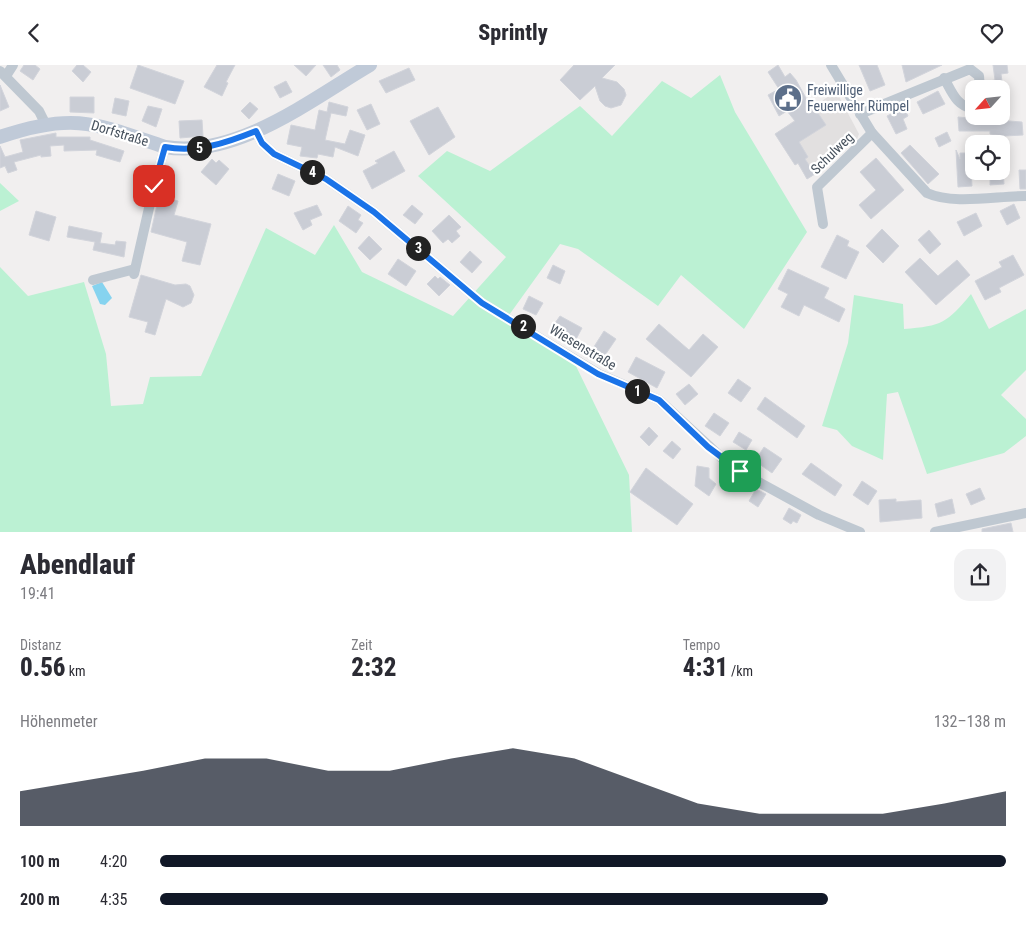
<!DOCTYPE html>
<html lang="de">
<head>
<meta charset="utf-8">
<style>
	body { margin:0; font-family:"Roboto Condensed",sans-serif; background:#f2f2f3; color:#2b2b33; height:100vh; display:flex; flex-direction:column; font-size:19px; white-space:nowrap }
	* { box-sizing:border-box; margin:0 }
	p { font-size:16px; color:#7c7c81 }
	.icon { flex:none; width:28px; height:28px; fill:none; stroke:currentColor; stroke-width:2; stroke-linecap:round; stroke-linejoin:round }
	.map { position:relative; height:467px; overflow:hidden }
	.side { display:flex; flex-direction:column; background:#fff; flex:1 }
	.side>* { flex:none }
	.needle { width:32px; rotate:243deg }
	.fabs { position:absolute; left:965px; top:15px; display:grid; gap:10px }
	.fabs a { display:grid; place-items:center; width:45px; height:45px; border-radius:10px; background:#fff; box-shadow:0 2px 12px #0003; font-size:25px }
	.pin { position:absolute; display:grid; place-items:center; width:42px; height:42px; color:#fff; margin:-21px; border-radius:10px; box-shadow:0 2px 8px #0006 }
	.km { position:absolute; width:25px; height:25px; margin:-12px; border-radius:50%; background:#222; color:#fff; font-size:14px; line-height:25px; text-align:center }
	.round { display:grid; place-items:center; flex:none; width:52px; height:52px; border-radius:15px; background:#f2f2f3 }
	.head { display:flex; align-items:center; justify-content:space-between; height:85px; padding:0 20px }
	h1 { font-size:28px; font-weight:800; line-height:38px }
	.figures { display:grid; grid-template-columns:repeat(3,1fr); gap:8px; height:85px; padding:5px 20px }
	.figures div { display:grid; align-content:center }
	.figures b { font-size:25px; font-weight:800 }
	.figures small { font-size:14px; font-weight:400 }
	.figures p { font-size:14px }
	.chart { height:140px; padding:10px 20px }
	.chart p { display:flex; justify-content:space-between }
	.chart svg { width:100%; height:90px; margin-top:5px; fill:#111827; opacity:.7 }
	ul { padding:0 20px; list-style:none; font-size:16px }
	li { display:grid; grid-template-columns:80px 60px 1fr; align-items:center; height:38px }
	li i { height:12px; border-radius:6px; background:#111827 }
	header { display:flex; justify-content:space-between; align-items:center; height:65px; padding:0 20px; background:#fff; font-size:22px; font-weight:800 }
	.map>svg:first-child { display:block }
	.education { fill:#e2e0e0 }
	.green { fill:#bbf1d3 }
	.water { fill:#86d3ef }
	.building { fill:#cacdd5; stroke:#d2d4db }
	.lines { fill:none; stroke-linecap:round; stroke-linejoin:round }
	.street { stroke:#bfc8d1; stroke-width:10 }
	.secondary { stroke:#c0cad8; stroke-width:14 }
	.route-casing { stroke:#fff; stroke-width:10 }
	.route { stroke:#1a73e8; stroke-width:6 }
	.labels { text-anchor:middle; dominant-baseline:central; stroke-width:4.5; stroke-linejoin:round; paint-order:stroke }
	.service-label { font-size:14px; fill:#4e5e75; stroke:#fff; text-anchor:start }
	.street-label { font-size:14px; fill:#46515d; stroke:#fff }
</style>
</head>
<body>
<header><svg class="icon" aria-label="back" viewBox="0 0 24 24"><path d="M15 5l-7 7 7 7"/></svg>Sprintly<svg class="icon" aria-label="heart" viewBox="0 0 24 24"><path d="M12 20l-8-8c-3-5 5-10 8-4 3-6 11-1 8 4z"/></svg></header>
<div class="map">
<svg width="1026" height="467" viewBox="0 0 1026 467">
	<rect width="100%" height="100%" fill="#f1efef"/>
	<polygon class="education" points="836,26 859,69 857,74 815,102 812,99 809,100 815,109 807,114 798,99 795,100 775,69"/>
	<g class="green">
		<polygon points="720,10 735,47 807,167 744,264 681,210 658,241 578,184 560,179 507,253 575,299 629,410 632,467 0,467 0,202 28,231 84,217 106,289 111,341 143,339 150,312 201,311 266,163 315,190 334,160 362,207 453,251 506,192 418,111 447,86 490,106 580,41 612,71 662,16 691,33"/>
		<polygon points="0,118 19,136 0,146"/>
		<path d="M971,229L989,264L1026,244V305L1001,330L1026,354V371L1004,388L927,409L898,327L887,329L883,395L852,381L837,365L822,361L848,278L854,230L903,239L904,264C942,261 947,258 971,229Z"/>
	</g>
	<polygon class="water" points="102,217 112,233 105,240 100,239 92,221"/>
	<g class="building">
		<polygon points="24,0 35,0 40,4 33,15 20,6"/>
		<polygon points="77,0 83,0 91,7 83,17 72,6"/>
		<polygon points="138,0 184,16 175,39 130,23"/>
		<polygon points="217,0 235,0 226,17 228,18 222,31 204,22"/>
		<polygon points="294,0 316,0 306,11"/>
		<polygon points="323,0 337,0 340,5 331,12"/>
		<polygon points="574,0 615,0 602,13 617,17 624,24 626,30 621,40 611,43 605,41 600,36 595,21 580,35 560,15"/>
		<polygon points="778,0 785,12 790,8 796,15 812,44 814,42 826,60 799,77 808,92 805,94 815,109 807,114 798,98 795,100 775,69 795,56 787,46 779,51 768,30 779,24 768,7"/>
		<polygon points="859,0 877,0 885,20 870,26"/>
		<polygon points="902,0 942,0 906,17"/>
		<polygon points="993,0 1007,0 1008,8 1001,9 1003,24 990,24 989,16 995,15"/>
		<polygon points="409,3 415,15 386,28 379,16"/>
		<polygon points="286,16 292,27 280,33 274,22"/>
		<polygon points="0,20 9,42 0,46"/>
		<polygon points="938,26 945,39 923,49 917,37"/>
		<polygon points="70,32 94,32 94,48 70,47"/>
		<polygon points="115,33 129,36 126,51 112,48"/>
		<polygon points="250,37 258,44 249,54 241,46"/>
		<polygon points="329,37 348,42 346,51 331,48 325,75 345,79 350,65 365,70 358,91 335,82 333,92 318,89 317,93 300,91 302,82 287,79 291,60 315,65 319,45 327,47"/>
		<polygon points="371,39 380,59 367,65 357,45"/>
		<polygon points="148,41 162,44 156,62 142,56"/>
		<polygon points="438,42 455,72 429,90 410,56"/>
		<polygon points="904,42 908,51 903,54 907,64 896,69 887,51"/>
		<polygon points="958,52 1022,57 1023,70 1005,71 990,69 990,66 959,66"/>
		<polygon points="202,55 203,71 180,73 179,56"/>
		<polygon points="947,67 951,76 939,82 935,73"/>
		<polygon points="56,68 56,72 90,72 90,75 124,86 120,97 96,90 97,85 64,86 64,80 50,81 51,91 41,92 41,90 14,97 17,105 8,108 5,101 0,103 0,81 5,92 23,87 20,75"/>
		<polygon points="910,80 939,109 928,119 901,88"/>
		<polygon points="956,85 960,94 960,88 970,88 972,121 958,122"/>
		<polygon points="394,86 405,106 372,124 363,106 378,98 375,96"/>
		<polygon points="876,93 904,125 871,154 859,140 876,125 860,107"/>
		<polygon points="212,94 216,98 219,95 229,104 216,120 201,107"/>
		<polygon points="1019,105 1026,105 1026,124 1020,124"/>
		<polygon points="990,106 1003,106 1004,119 990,120"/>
		<polygon points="278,109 295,116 289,131 272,124"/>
		<polygon points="159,131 178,136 174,150 211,159 200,200 182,196 187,177 151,167"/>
		<polygon points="1014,139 1020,153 1007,160 1000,146"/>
		<polygon points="317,140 322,150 310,155 312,160 303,165 294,148"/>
		<polygon points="412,140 423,149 415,159 403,150"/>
		<polygon points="348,141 361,150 358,155 363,158 356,168 339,156"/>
		<polygon points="36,146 56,152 49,176 29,170"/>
		<polygon points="976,148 982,161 964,171 957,157"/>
		<polygon points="449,150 461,162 456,166 460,171 452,178 448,174 443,178 432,166"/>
		<polygon points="69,161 102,168 100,178 115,180 116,176 126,177 124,192 93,185 95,177 67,172"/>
		<polygon points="882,164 899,181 883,198 866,181"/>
		<polygon points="929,165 941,179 930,189 918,175"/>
		<polygon points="837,170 849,176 847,181 859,187 846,214 821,202"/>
		<polygon points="369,171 382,184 370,195 358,183"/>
		<polygon points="470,186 482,197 472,208 460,197"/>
		<polygon points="1013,190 1024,210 999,223 1001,227 985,235 975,216 1002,202 999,197"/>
		<polygon points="920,193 938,211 957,195 970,210 936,240 905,207"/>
		<polygon points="398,194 416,206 406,221 388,209"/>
		<polygon points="553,200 565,206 560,219 547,213"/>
		<polygon points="788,204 829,223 824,233 845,244 839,257 804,240 799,251 781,242 788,229 778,224"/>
		<polygon points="141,210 175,220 186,219 190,221 194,230 191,238 183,242 166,234 155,270 145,267 148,257 129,252"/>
		<polygon points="435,211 438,214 440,212 450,220 439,231 427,219"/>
		<polygon points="529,231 543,238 536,250 523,244"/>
		<polygon points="560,251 582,263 574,278 563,272 567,265 555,258"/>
		<polygon points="659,259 689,285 703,269 718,282 691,312 646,274"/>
		<polygon points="604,266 616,274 601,296 590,288"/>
		<polygon points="636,292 665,307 657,323 628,307"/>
		<polygon points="738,314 751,323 741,337 728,328"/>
		<polygon points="689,319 698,329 685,340 676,329"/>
		<polygon points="765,332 805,361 797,373 757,344"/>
		<polygon points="714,348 729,358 720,371 705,361"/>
		<polygon points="649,362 658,371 649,381 640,372"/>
		<polygon points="739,367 752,375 746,385 733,377"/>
		<polygon points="672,376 681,384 673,394 663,386"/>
		<polygon points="764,382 782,394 772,408 755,396"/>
		<polygon points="811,398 842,420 835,431 802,409"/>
		<polygon points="697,401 709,403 709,413 716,419 709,431 695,421"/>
		<polygon points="646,403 693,439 677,460 630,427"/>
		<polygon points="862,416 877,426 868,440 853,430"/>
		<polygon points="980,423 985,434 971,440 966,429"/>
		<polygon points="756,424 766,429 758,442 749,436"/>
		<polygon points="896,434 896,437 921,435 922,453 880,457 879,435"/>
		<polygon points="952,434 955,448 938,452 935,439"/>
		<polygon points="789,443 801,450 797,458 793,456 791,459 783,454"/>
		<polygon points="1011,458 1013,467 982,467 982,464"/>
	</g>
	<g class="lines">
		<g class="street">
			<path d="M831,0L872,68L927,128C953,140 996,131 1026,131"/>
			<polyline points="0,6 39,46 45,58"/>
			<polyline points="6,11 13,0"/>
			<path d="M944,13C952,27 956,41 974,44"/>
			<polyline points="860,49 970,4 979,11 980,24"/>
			<polyline points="256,66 262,78 274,89 326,114 374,147 482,238 599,309 659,335 723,394 753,414 819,450 860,467"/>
			<polyline points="823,159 817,122 872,68"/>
			<polyline points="134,209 154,121 165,82"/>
			<polyline points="93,215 135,204"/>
			<polyline points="935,467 1026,448"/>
		</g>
		<path class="secondary" d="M0,72C73,47 95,58 165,82C236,94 312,34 370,0"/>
	</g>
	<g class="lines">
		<defs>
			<path id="route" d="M154,121L165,82C197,88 226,78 256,66L262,78L274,89L326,114L374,147L482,238L598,309L659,335L708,382L740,406"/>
		</defs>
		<use href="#route" class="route-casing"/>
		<use href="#route" class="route"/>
	</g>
	<defs>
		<symbol id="civic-disc" viewBox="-11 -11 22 22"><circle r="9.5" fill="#5c6f8a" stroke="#fff"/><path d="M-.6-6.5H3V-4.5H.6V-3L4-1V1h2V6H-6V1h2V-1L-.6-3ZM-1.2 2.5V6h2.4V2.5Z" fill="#fff"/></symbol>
	</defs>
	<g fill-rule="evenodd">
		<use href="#civic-disc" x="772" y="17" width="32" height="32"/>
	</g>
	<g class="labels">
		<g class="service-label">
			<text x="807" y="25">Freiwillige<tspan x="807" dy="16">Feuerwehr Rümpel</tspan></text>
		</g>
		<g class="street-label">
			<text transform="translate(120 68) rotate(17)">Dorfstraße</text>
			<text transform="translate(832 88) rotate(-44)">Schulweg</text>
			<text transform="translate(583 282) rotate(31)">Wiesenstraße</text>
		</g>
	</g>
</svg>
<div class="fabs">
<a><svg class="needle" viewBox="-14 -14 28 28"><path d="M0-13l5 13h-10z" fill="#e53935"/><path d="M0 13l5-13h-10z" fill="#7c7c81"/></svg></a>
<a><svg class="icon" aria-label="locate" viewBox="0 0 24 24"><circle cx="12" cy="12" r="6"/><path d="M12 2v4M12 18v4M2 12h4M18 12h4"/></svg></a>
</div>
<div class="pin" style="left:740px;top:406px;background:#1e9e55"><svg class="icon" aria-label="arrive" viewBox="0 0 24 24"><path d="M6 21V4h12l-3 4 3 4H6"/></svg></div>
<div class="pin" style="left:154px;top:121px;background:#d93025"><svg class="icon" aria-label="check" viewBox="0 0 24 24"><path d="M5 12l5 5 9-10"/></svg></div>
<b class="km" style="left:637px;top:326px">1</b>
<b class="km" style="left:523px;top:261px">2</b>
<b class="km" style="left:418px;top:183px">3</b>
<b class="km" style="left:312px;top:107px">4</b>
<b class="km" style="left:199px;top:83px">5</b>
</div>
<section class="side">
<div class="head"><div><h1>Abendlauf</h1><p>19:41</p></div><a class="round"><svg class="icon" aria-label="share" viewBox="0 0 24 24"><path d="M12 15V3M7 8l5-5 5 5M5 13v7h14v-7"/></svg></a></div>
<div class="figures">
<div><p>Distanz</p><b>0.56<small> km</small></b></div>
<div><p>Zeit</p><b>2:32</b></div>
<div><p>Tempo</p><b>4:31<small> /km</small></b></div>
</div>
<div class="chart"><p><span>Höhenmeter</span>132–138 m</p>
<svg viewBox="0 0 160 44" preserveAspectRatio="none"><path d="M0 44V27L10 22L20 17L30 11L40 11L50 17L60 17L70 11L80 6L90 11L100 22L110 33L120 38L130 38L140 38L150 33L160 27V44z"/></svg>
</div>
<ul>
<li><b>100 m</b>4:20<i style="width:100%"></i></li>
<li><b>200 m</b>4:35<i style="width:79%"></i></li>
</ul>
</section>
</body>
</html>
